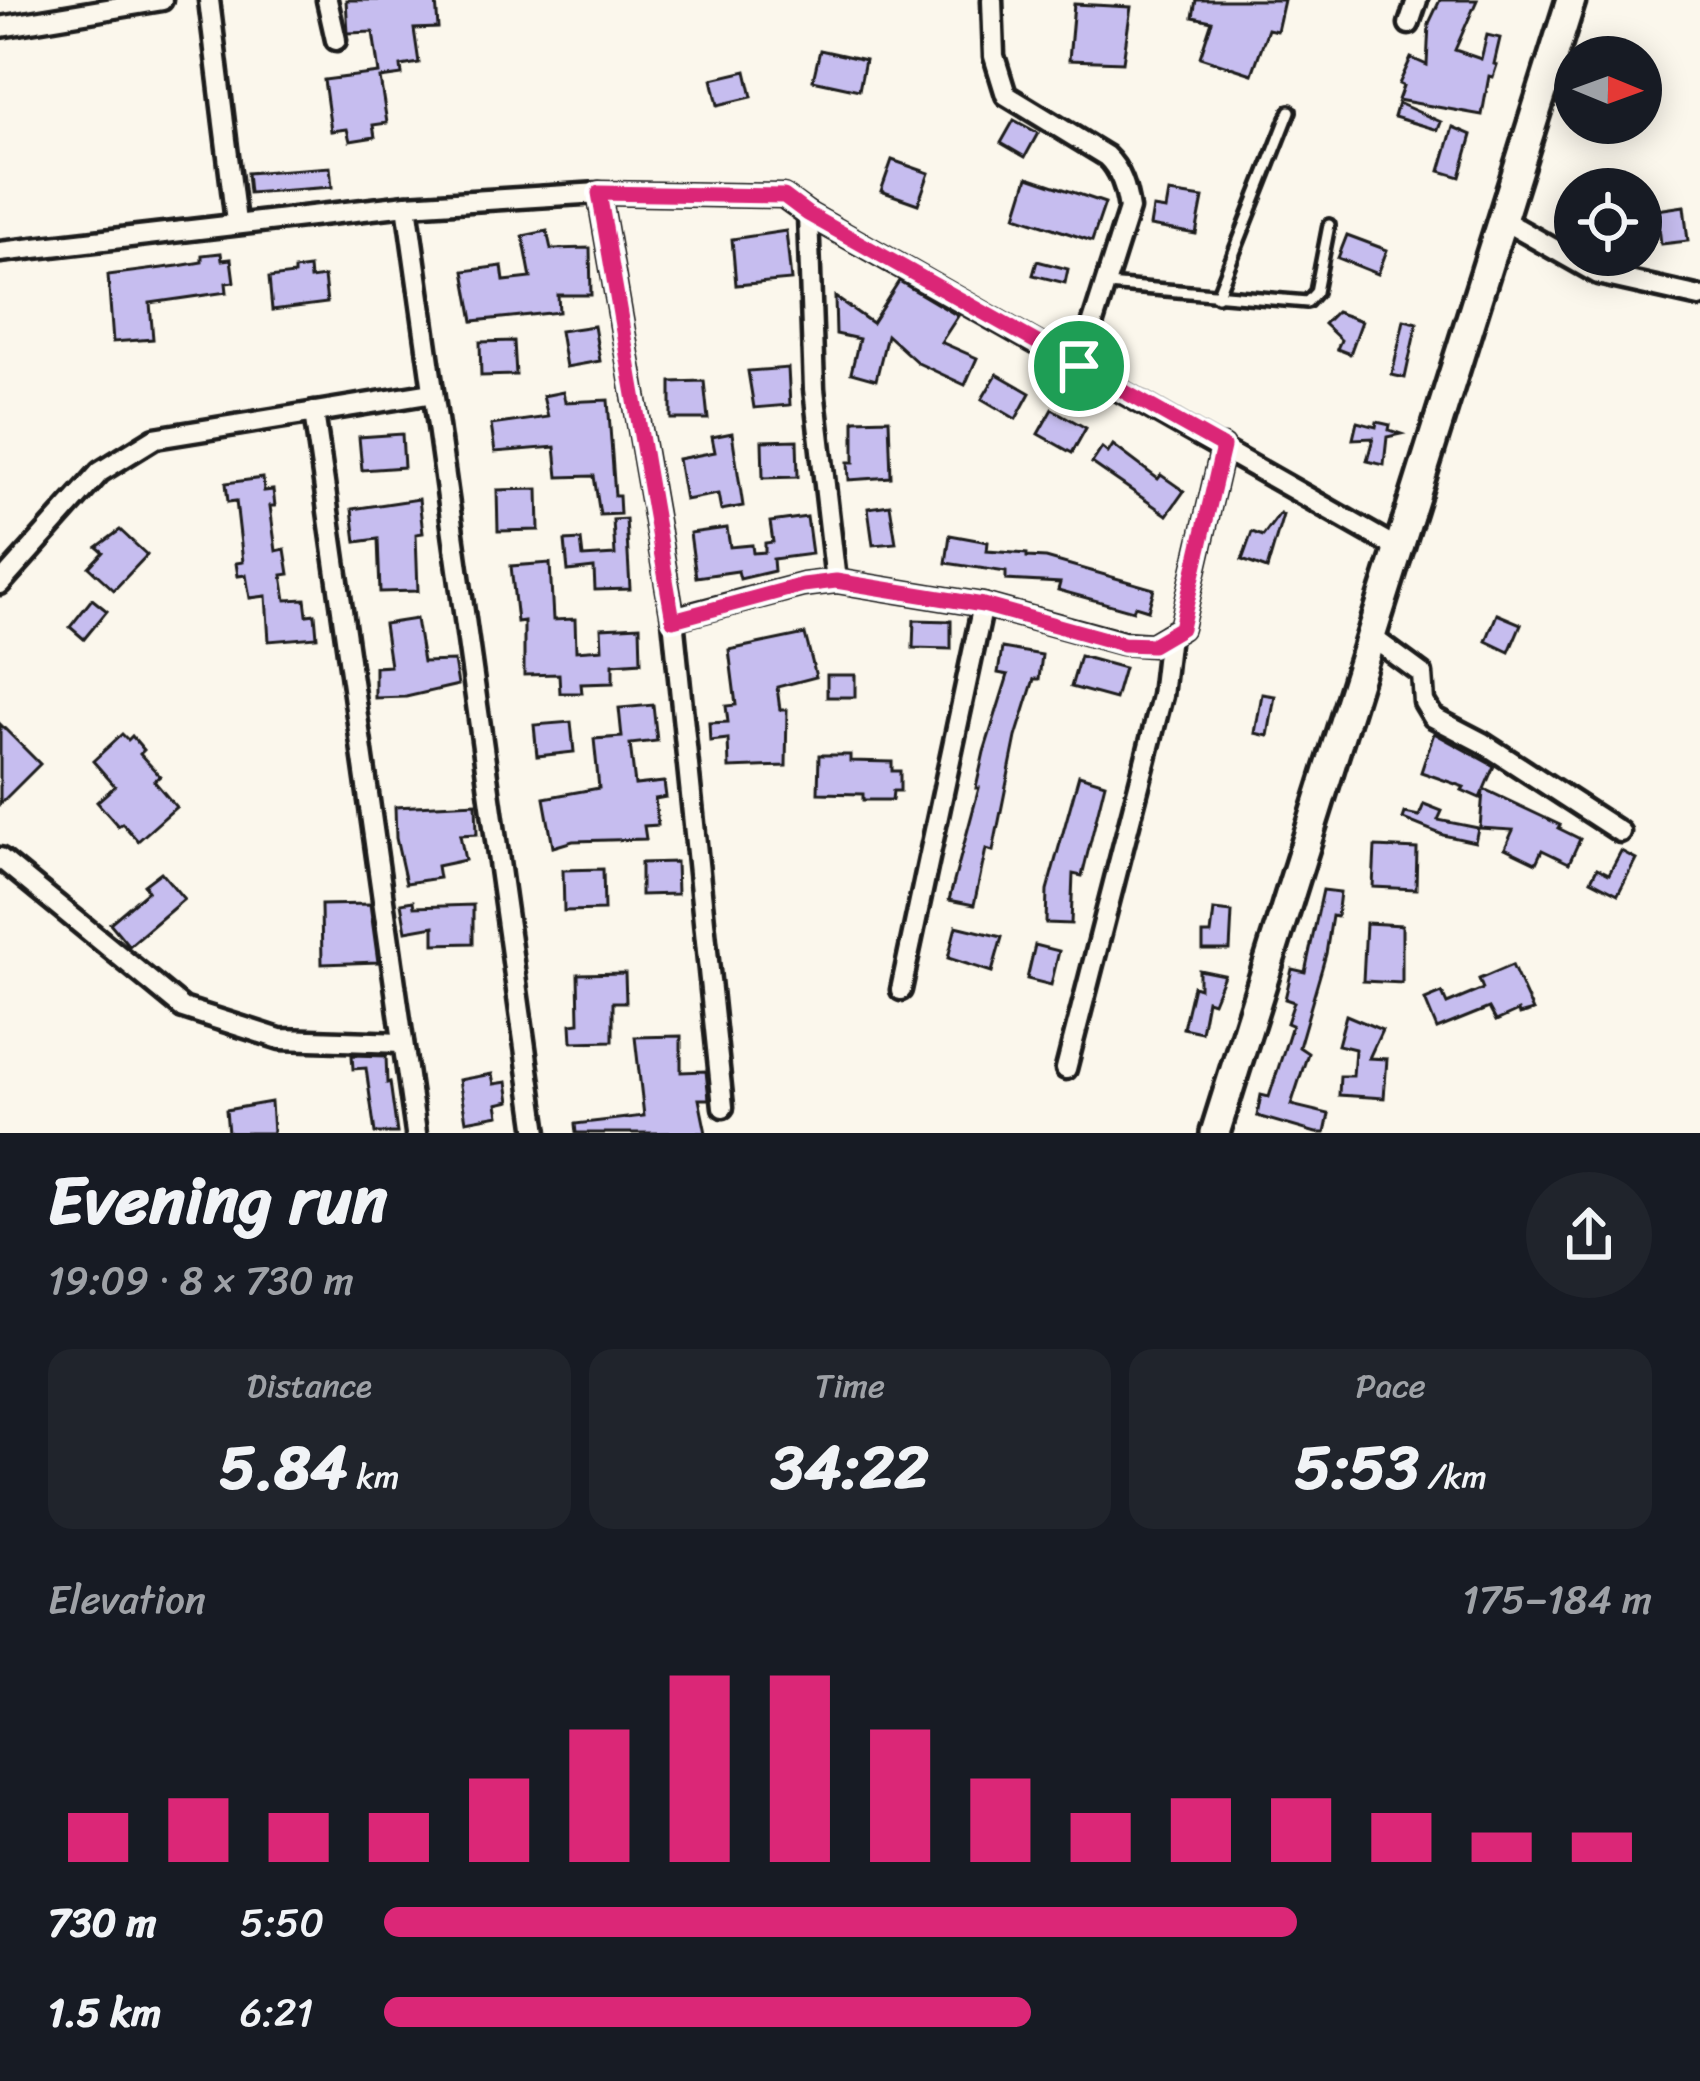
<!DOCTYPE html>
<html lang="en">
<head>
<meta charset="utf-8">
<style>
	body { margin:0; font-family:Sriracha,sans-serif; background:#20242c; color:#f1f3f6; height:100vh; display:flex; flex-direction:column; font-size:45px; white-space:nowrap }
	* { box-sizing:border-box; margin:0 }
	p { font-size:39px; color:#9ea1a6 }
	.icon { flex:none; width:66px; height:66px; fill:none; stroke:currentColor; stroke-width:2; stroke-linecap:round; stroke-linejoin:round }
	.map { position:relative; height:1133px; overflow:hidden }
	.panel { display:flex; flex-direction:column; background:#171b24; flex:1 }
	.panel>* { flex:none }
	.needle { width:78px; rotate:91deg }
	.tools { position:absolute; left:1554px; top:36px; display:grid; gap:24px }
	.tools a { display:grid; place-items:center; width:108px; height:108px; border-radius:50%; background:#171b24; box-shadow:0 6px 30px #0003; font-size:60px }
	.pin { position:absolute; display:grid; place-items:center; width:102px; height:102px; color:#fff; margin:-51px; border:6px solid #fff; border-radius:50%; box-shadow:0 3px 12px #0007 }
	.round { display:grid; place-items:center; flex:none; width:126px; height:126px; border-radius:63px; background:#20242c }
	.overview { display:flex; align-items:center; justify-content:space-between; height:204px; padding:0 48px }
	h1 { font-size:66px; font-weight:700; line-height:90px }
	.figures { display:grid; grid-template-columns:repeat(3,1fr); gap:18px; height:204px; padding:12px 48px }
	.figures div { display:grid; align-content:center; border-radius:24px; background:#20242c; text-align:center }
	.figures b { font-size:60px; font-weight:700 }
	.figures small { font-size:33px; font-weight:400 }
	.figures p { font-size:33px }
	.chart { height:336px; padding:24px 48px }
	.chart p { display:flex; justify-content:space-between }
	.chart svg { width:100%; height:216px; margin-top:12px; stroke:#db2777; stroke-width:6 }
	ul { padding:0 48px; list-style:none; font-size:39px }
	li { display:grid; grid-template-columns:192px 144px 1fr; align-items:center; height:90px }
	li i { height:30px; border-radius:15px; background:#db2777 }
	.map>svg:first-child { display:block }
	.building { fill:#c6bdef; stroke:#1c1c1c; stroke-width:3 }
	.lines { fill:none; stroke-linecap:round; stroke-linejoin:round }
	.service-casing { stroke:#1c1c1c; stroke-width:18 }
	.minor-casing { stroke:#1c1c1c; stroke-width:27 }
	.secondary-casing { stroke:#1c1c1c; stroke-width:36 }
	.service { stroke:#fbf7ec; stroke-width:9 }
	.minor { stroke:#fbf7ec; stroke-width:18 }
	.secondary { stroke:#fbf7ec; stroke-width:27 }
	.route-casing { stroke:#fff; stroke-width:24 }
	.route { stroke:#db2777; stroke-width:15 }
</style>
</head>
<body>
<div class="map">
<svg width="1700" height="1133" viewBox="0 0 1700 1133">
	<rect width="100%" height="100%" fill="#fbf7ec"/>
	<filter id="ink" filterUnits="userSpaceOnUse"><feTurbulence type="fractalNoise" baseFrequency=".00833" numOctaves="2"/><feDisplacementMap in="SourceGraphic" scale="24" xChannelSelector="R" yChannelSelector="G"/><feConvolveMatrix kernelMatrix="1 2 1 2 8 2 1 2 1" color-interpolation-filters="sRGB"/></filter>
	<g filter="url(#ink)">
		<g class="building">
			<polygon points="346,0 436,0 438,28 414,29 419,63 401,66 402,75 380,78 387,123 373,125 375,137 350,141 347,129 331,131 324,80 379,73 373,32 348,33"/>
			<polygon points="1196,0 1284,0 1277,31 1268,29 1252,74 1200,57 1212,21 1193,17"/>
			<polygon points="1440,0 1477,0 1455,50 1481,59 1487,35 1500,38 1494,64 1497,65 1493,77 1489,76 1482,115 1398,100 1403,86 1399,84 1411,58 1427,65 1429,23"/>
			<polygon points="1074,4 1131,7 1123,62 1069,60"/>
			<polygon points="820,50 865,60 859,90 813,80"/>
			<polygon points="746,71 752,97 718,105 712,79"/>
			<polygon points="1398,103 1441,122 1438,130 1394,117"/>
			<polygon points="1014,120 1038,133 1025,157 1001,143"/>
			<polygon points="1453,127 1472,135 1460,177 1440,171"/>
			<polygon points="892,160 929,173 918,204 881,191"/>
			<polygon points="330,167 332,187 249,193 247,173"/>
			<polygon points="1028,177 1105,203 1092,241 1016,216"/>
			<polygon points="1169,193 1203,198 1196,234 1150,226 1153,208 1166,210"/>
			<polygon points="1684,206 1688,241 1661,244 1657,210"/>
			<polygon points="547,231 551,249 590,248 591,295 558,295 559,312 473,321 464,271 502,266 504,281 531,278 523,236"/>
			<polygon points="786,231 791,280 736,285 732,239"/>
			<polygon points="1347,235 1387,250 1378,274 1338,258"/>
			<polygon points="221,253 222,260 231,259 234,282 226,283 227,292 150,303 153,339 113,342 108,275 178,266 202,262 202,255"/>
			<polygon points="1037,261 1068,269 1065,283 1033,275"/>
			<polygon points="309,268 310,279 324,277 327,303 272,310 269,278 294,275 294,270"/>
			<polygon points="899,281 958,316 941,342 977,358 965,385 918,363 887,335 876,380 851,373 859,339 836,334 835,297 872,323"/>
			<polygon points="1336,312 1362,321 1350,354 1337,349 1341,340 1324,324"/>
			<polygon points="1404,320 1417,323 1405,378 1392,375"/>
			<polygon points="594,326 600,361 566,367 560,331"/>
			<polygon points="514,341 516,375 481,376 480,342"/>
			<polygon points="788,368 790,405 754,408 748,371"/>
			<polygon points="997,374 1030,393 1016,419 982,399"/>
			<polygon points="704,381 708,419 671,419 671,382"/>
			<polygon points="563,392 565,402 608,400 615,496 619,496 620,514 600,515 594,476 558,477 555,447 495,452 491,425 548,417 543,396"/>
			<polygon points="1052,409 1086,428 1072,453 1038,434"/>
			<polygon points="889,419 891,477 849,480 848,462 854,462 854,420"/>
			<polygon points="1357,422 1376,427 1377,422 1390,425 1389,430 1401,434 1387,437 1384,465 1367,461 1373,438 1353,439"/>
			<polygon points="732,433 743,506 721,510 718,494 685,500 678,459 715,452 712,437"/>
			<polygon points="402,434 404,467 362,470 359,437"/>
			<polygon points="797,440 798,477 763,478 762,441"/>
			<polygon points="1113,445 1158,479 1161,475 1184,491 1167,515 1092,463 1102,448 1108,453"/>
			<polygon points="263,478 264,491 273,490 275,506 270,506 276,551 285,549 289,574 282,575 286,600 305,599 307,615 315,614 317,637 269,641 266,596 250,598 246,575 238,576 236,563 243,562 236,501 228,502 226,483"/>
			<polygon points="538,489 539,530 498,531 497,490"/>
			<polygon points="419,499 423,533 416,534 418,591 380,592 378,539 356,542 352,509"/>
			<polygon points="890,505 896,543 873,545 868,508"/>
			<polygon points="1280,513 1283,515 1267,569 1242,560 1252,532 1263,536"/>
			<polygon points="807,517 812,554 773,559 774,571 740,579 738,571 696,577 690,533 727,528 730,547 752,545 753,553 765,552 765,543 773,542 770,522"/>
			<polygon points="626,519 630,589 595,590 594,568 568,571 565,541 581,540 583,557 615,555 613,520"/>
			<polygon points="120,530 147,555 114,590 89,567 103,552 97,547"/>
			<polygon points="950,535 988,542 987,551 1027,554 1027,557 1046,558 1154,589 1148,610 1135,606 1133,611 1058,590 1060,583 1006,580 1006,572 946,563"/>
			<polygon points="550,563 553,620 575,619 576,651 602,649 601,628 640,626 641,662 613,664 613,683 581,684 582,693 560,693 559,674 524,675 524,621 517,622 511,566"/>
			<polygon points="92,599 107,611 84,639 70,627"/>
			<polygon points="1497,614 1521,624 1509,652 1486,641"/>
			<polygon points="416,619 423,662 454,661 458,685 406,697 375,698 375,667 390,666 384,624"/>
			<polygon points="914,620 951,621 951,649 913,648"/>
			<polygon points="805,634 816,677 777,687 780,710 787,710 786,766 729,768 728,739 710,741 709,723 728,722 726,706 736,705 729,650"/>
			<polygon points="1002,648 1042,655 1039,679 1034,679 1016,737 993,851 986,849 974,905 949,900 979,788 976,788 984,752 1008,675 998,673"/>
			<polygon points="1080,656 1124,668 1115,699 1071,687"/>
			<rect x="827" y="675" width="28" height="22"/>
			<polygon points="1262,694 1275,696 1268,736 1255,733"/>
			<polygon points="653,705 657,741 630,744 635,785 664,782 666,797 655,799 658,825 644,826 646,839 573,841 553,847 544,798 599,788 594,739 622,737 619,708"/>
			<polygon points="571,722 574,752 537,756 534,725"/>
			<polygon points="0,724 40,764 0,804"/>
			<polygon points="1434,733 1494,766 1484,789 1560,825 1558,828 1580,839 1569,863 1542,850 1536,863 1505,848 1513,830 1480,828 1483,791 1480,798 1462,790 1464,787 1421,772"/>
			<polygon points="122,734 128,740 132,736 144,750 140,754 160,776 154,781 176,807 138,841 122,823 118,826 97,802 115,786 93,761"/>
			<polygon points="819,755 850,755 850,761 892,762 892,771 900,771 900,791 893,791 892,800 863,800 863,794 818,793"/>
			<polygon points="1079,775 1105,783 1082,876 1073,874 1071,924 1046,923 1047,890"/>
			<polygon points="476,803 477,834 460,835 465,860 437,866 439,878 406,883 396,838 395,807"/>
			<polygon points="1424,804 1442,811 1438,820 1478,828 1475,842 1443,835 1403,819 1405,813 1419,816"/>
			<polygon points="1375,847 1417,849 1416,889 1373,887"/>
			<polygon points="1621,851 1636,859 1618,894 1591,880 1597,868 1609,874"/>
			<polygon points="676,862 677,894 641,895 641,863"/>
			<polygon points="603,869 604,910 564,911 563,870"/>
			<polygon points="161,872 184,899 129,946 110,923 148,891 144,885"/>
			<polygon points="1323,890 1340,892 1337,917 1332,916 1326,954 1299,1047 1308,1053 1291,1105 1329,1114 1325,1133 1316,1133 1257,1116 1261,1095 1269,1097 1292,1025 1287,1023 1294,1002 1285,999 1292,969 1305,972"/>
			<polygon points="413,901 414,907 473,905 473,943 434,944 434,926 406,931 401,903"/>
			<polygon points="370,904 378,962 322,964 321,905"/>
			<polygon points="1214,910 1232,912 1230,950 1203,950 1203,934 1211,934"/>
			<polygon points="1366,923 1402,925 1402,983 1363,981"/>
			<polygon points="956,926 1002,937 992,972 948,958"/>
			<polygon points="1035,945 1059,951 1051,985 1027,979"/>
			<polygon points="1512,965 1533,1011 1519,1015 1518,1011 1496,1021 1489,1008 1437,1029 1425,1000 1442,993 1447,1004 1483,989 1479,979"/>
			<polygon points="1199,970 1224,975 1213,1002 1207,1000 1201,1032 1183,1028 1193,986 1199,988"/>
			<polygon points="625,973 626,1002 613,1002 613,1041 572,1042 571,1024 579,1023 578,974"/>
			<polygon points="1346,1015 1382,1030 1369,1058 1387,1059 1384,1098 1339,1095 1340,1076 1353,1076 1355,1049 1338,1045"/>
			<polygon points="681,1036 681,1072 706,1071 709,1099 699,1099 706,1133 576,1133 575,1124 644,1116 635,1037"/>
			<polygon points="352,1055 386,1056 387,1083 390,1082 397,1133 375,1133 366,1068 353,1069"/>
			<polygon points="492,1074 494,1084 507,1082 510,1101 497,1104 499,1115 466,1121 459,1080"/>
			<polygon points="271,1102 273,1133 228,1133 226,1110"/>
		</g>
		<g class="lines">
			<defs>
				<g id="service">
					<polyline points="1107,285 1307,302 1316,292 1329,225"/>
					<polyline points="1217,296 1290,111"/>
				</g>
				<g id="minor">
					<polyline points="209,0 236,222"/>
					<polyline points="327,0 336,40"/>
					<path d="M992,0L994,56L1006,95L1106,156C1121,170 1126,189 1129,209L1079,366"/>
					<polyline points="1409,24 1417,0"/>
					<polyline points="0,27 162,0"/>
					<polyline points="599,193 673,619 723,1107"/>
					<polyline points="407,205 537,1133"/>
					<polyline points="808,214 814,389 836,581"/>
					<polyline points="1501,219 1598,274 1700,297"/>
					<polyline points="0,252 407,205 599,193 783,196 808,214 1397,548"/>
					<polyline points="314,412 416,1133"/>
					<polyline points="0,584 100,472 155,438 433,393"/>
					<polyline points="673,619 803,585 836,581 983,605 1122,643 1152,645 1181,628 1223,447"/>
					<polyline points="1369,635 1422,674 1424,702 1433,717 1483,743 1620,832"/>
					<polyline points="0,858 183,1008 280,1039 403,1043"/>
					<polyline points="901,990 983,605"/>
					<polyline points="1066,1069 1162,696 1169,635"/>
				</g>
				<polyline id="secondary" points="1215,1133 1571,0"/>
			</defs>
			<use href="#service" class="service-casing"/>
			<use href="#minor" class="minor-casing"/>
			<use href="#secondary" class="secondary-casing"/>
			<use href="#service" class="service"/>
			<use href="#minor" class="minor"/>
			<use href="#secondary" class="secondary"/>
		</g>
	</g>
	<g class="lines" filter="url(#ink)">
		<defs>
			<polygon id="route" points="599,193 784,196 808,214 1223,447 1181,628 1152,645 1123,644 983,605 836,581 803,585 673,620"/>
		</defs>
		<use href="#route" class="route-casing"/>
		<use href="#route" class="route"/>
	</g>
</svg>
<div class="tools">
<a><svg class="needle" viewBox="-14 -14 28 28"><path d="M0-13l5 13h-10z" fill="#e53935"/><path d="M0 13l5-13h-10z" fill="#9ea1a6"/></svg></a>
<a><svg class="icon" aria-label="locate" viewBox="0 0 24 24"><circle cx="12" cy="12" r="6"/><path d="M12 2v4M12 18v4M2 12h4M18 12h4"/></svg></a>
</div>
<div class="pin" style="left:1079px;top:366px;background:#1e9e55"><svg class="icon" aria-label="arrive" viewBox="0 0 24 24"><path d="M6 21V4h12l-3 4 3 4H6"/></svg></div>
</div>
<section class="panel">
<div class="overview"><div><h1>Evening run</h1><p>19:09 · 8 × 730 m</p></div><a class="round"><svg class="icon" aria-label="share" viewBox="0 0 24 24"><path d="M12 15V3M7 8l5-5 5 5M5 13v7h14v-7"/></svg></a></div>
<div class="figures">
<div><p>Distance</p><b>5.84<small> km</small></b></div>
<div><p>Time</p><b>34:22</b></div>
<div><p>Pace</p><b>5:53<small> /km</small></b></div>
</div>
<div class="chart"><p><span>Elevation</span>175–184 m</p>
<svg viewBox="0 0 160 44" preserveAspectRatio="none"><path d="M5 44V34M15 44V31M25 44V34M35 44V34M45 44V27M55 44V17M65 44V6M75 44V6M85 44V17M95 44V27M105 44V34M115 44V31M125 44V31M135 44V34M145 44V38M155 44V38"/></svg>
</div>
<ul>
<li><b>730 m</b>5:50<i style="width:72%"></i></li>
<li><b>1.5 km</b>6:21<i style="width:51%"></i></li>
</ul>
</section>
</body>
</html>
